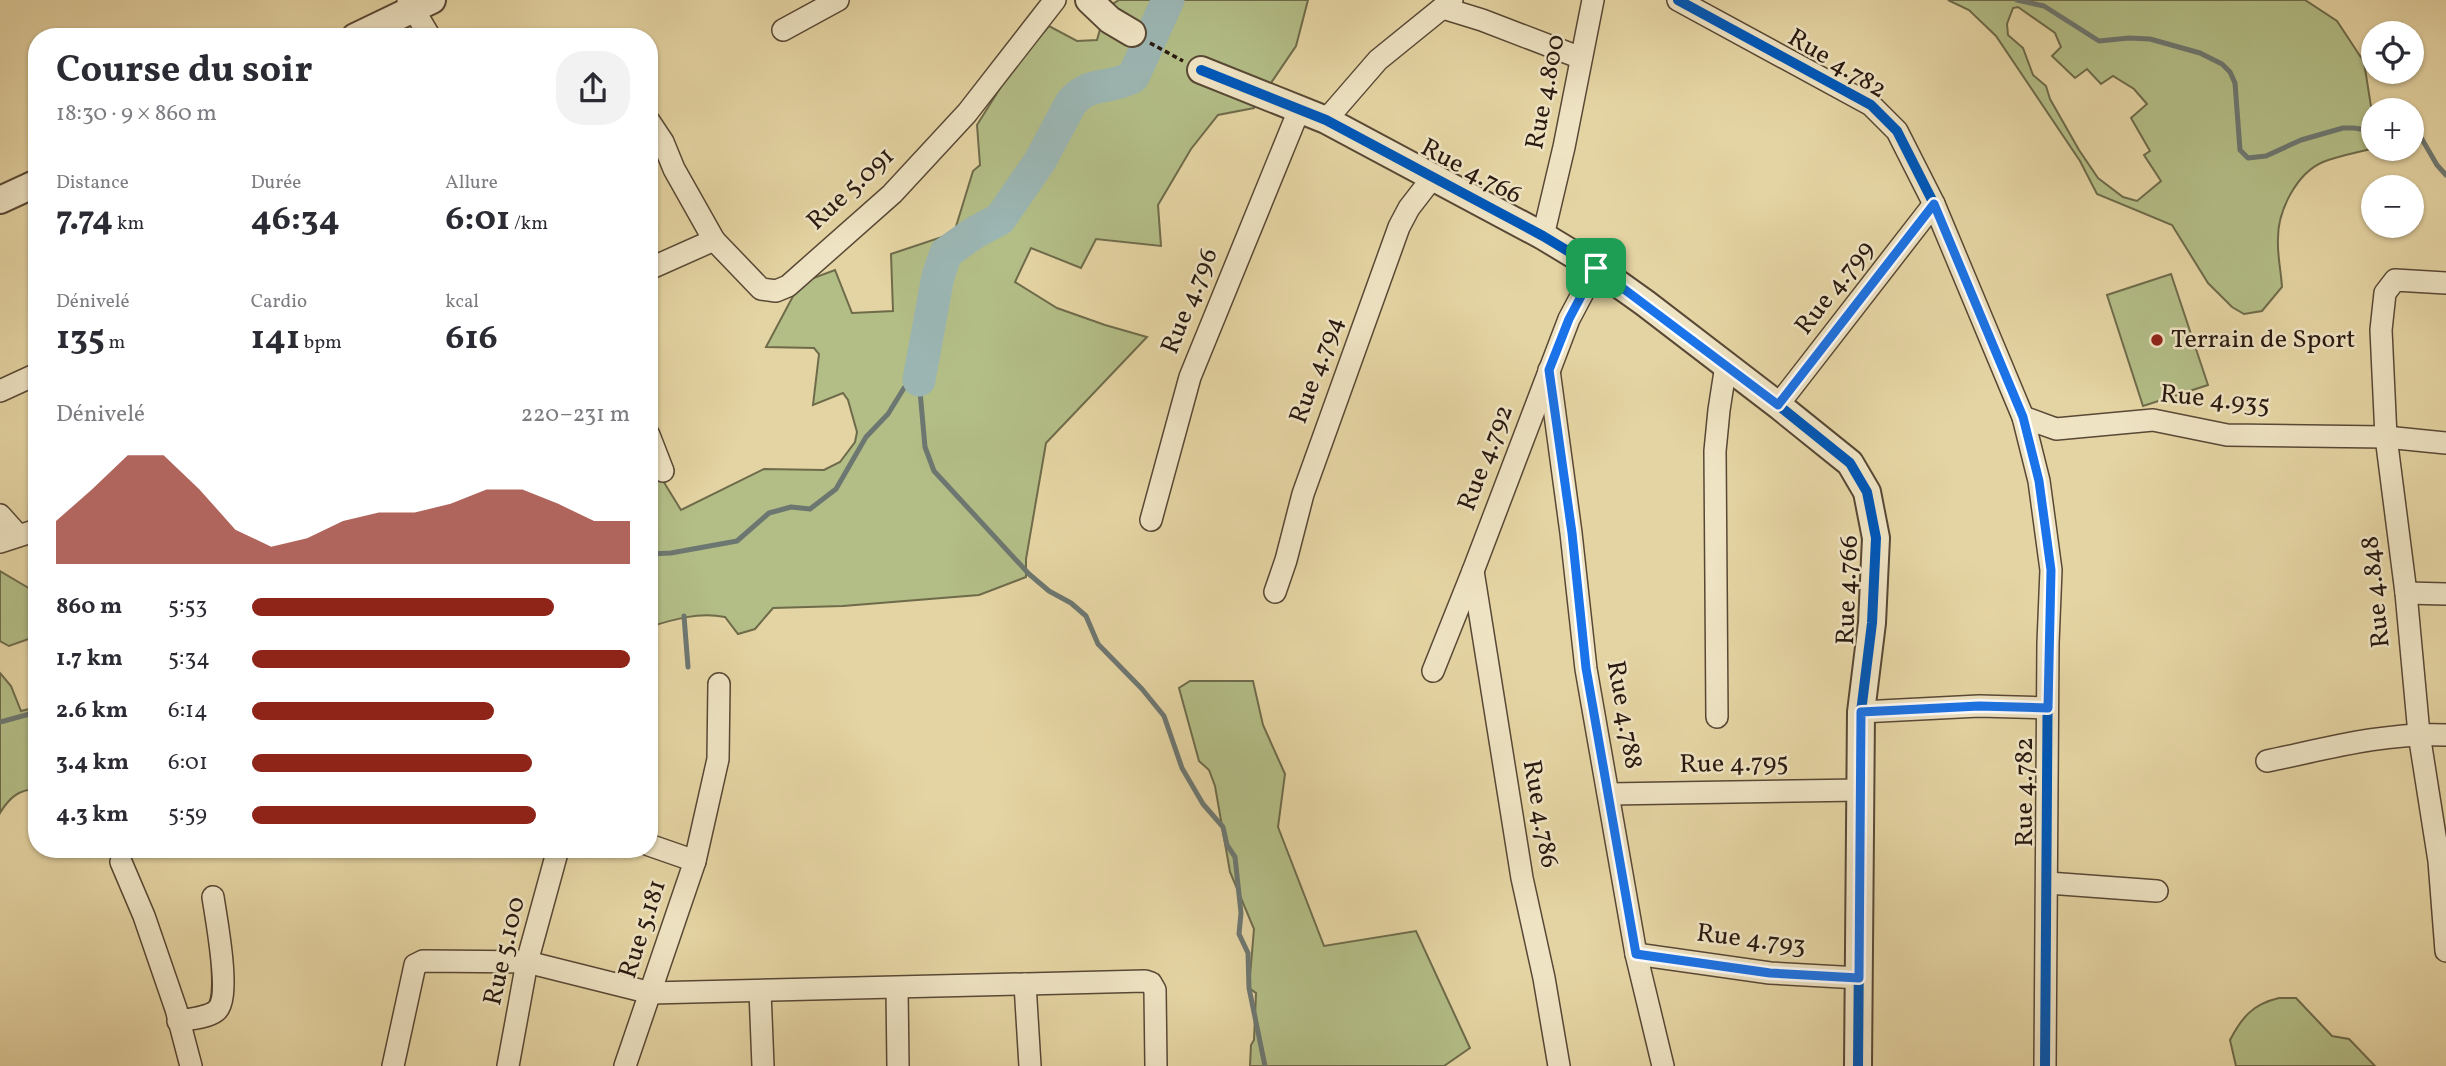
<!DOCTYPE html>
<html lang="fr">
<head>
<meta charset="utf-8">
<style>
	body { margin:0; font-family:Vollkorn,serif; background:#f2f2f3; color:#2b2b33; height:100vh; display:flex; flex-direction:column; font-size:26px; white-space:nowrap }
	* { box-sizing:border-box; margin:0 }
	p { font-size:23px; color:#7c7c81 }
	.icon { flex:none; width:38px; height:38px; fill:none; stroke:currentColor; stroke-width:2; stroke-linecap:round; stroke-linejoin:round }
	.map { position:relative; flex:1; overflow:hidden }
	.panel { position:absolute; left:28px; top:28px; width:630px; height:830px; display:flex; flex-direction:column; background:#fff; border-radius:28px; box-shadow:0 2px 5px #0004 }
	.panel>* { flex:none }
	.fabs { position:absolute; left:2361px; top:21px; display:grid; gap:14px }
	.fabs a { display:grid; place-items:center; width:63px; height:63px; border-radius:50%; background:#fff; box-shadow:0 2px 5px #0004; font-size:35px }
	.pin { position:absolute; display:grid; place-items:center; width:60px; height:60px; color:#fff; margin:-30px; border-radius:14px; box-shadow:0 4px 10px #0006 }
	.round { display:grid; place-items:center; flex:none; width:74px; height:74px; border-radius:28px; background:#f2f2f3 }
	.summary { display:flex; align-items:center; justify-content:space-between; height:119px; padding:0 28px }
	h1 { font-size:38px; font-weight:700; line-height:52px }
	.stats { display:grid; grid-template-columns:repeat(3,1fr); gap:10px; height:119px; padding:7px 28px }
	.stats div { display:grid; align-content:center }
	.stats b { font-size:35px; font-weight:700 }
	.stats small { font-size:19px; font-weight:400 }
	.stats p { font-size:19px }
	.chart { height:196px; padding:14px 28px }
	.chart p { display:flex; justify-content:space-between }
	.chart svg { width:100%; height:126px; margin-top:7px; fill:#8f2418; opacity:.7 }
	ul { padding:0 28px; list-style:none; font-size:23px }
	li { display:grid; grid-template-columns:112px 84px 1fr; align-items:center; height:52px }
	li i { height:18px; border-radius:9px; background:#8f2418 }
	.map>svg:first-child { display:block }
	.green { fill:#b3bd86; stroke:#6e6b4b; stroke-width:2; fill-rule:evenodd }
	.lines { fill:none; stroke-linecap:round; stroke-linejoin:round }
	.stream { stroke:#6d7771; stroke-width:5 }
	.river { stroke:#9bb5b2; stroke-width:33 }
	.minor-casing { stroke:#584835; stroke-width:24 }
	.tertiary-casing { stroke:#584835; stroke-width:30 }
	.path { stroke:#291910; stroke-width:3.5; stroke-dasharray:5 3.5; stroke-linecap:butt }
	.minor { stroke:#eee3c3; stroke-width:21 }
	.tertiary { stroke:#eee3c3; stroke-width:26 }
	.cycleway-casing { stroke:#eee3c3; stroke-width:15 }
	.cycleway { stroke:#0057b8; stroke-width:10 }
	.route-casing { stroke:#fff; stroke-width:14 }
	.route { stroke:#1a73e8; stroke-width:9 }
	.poi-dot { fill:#8f2418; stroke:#eee3c3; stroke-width:2.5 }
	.labels { text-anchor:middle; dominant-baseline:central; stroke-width:5; stroke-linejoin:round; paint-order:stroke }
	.street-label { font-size:26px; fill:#291910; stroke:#eee3c3 }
	.poi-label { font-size:26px; fill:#291910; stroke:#eee3c3; text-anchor:start }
</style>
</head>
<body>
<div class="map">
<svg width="2446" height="1066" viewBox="0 0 2446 1066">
	<rect width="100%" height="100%" fill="#e5d4a3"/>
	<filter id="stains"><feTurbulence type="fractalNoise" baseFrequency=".00286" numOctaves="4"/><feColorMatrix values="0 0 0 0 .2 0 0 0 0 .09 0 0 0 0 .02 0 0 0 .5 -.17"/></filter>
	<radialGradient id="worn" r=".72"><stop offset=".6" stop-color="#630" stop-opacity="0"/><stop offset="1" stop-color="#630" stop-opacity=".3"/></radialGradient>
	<g class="green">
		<path d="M1119,0H1308L1296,46L1254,108L1218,115L1191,149L1158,205L1161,246L1096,239L1081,268L1031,248L1015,282L1057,308L1105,325L1147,337L1046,443L1026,559V577L979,595L843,606L773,608L755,629L738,634L725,617C698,612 675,619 649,627V458L681,510L764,469L824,470L840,462L855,442L857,432L848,400L843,393L813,405L819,354L814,348L766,347L800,283L835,270L852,313L893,311L891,254L954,233L973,171L980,165L977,125L1014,66L1049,26L1077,41L1097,40L1106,8Z"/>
		<path d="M1948,0H2305L2337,21L2364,62L2373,119L2371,149C2355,153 2338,156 2323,162C2297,173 2278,210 2278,238C2277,254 2281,271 2282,287L2262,311L2244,314L2232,307L2208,283L2172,225L2097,194L2080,161L1996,36L1969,10ZM2018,7L2055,33L2061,47L2052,56L2075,78L2087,69L2101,84L2113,76L2134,89L2147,104L2131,118L2150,151L2144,155L2161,181L2137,201L2123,197L2098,178L2079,150L2050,99L2046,86L2033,75L2023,48L2008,35L2007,24L2013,8Z"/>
		<polygon points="2171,274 2208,385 2143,406 2107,295"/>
		<polygon points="0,571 37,593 37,636 9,646 0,641"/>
		<path d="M0,673L11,686L21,711L37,707V789C19,789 9,798 0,813Z"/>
		<polygon points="1190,681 1253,681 1263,725 1285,774 1278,827 1324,946 1416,931 1470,1048 1444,1066 1250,1066 1251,1045 1254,1040 1256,993 1249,988 1254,929 1230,872 1215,786 1209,770 1199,761 1179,688"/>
		<path d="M2279,998H2296L2332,1036L2349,1039L2375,1066H2236L2230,1040C2242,1017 2253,1004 2279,998Z"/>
	</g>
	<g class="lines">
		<g class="stream">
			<polyline points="2017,0 2044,6 2099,41 2129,38 2150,39 2200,53 2222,64 2230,72 2235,83 2240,150 2248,158 2266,156 2301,140 2343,128 2354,128 2373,131"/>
			<polyline points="2386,110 2398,110"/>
			<polyline points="2412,122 2437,165 2446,175"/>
			<polyline points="649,554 671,553 737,541 769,513 791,507 810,509 836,489 866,437 888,414 904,388 919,380 925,447 934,471 1029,574 1049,591 1071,603 1086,616 1098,644 1142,689 1164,716 1182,768 1203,804 1223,827 1227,845 1235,857 1241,913 1239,934 1248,953 1249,988 1265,1066"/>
			<polyline points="684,616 688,667"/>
			<polyline points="0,722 37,712"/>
		</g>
		<path class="river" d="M919,380L938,276L946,253L974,233L1000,219L1040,161L1071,103C1090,80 1110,90 1133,77L1168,0"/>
		<defs>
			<g id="minor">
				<polyline points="408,0 430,37"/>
				<polyline points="1678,0 1871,105 1897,131 1934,204 2023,417 2039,481 2051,570 2048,643 2045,1066"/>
				<polyline points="1443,8 1482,20 1581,58"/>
				<polyline points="783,30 838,0"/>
				<polyline points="1326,120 1378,60 1452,0"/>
				<polyline points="649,121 663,142 674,169 714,240"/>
				<polyline points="1543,236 1564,147 1593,0"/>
				<polyline points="649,269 714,240 761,289 776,291 788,286 892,194 967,113 1055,0"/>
				<polyline points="2446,283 2395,280 2385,293 2381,330 2386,437 2406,593 2419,734 2439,861 2446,951"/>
				<polyline points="1549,370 1571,533 1586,669 1636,954 1663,1066"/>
				<polyline points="0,391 37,374"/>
				<polyline points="1778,405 1934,204"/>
				<polyline points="2023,417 2056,429 2153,420 2227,435 2386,437 2446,443"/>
				<polyline points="649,435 663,471"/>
				<polyline points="0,515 18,535"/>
				<polyline points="1151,520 1190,377 1299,110"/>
				<polyline points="0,542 37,530"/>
				<polyline points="1473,571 1522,878 1544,978 1559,1066"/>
				<polyline points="1275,592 1286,560 1303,494 1399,227 1409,208 1433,177"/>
				<polyline points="2406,593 2446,594"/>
				<polyline points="1433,671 1473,571 1569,319 1596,268"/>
				<polyline points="1861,712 1979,706 2047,708"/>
				<polyline points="1717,717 1715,451 1719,410 1726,365"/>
				<path d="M2267,761C2325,749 2386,732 2446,735"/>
				<polyline points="1609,794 1860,790"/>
				<polyline points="649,845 695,861"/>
				<polyline points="121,862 144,916 176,1009 191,1066"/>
				<polyline points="2048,883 2157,891"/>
				<polyline points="1636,954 1770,973 1859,978"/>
				<polyline points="1025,984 1030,1066"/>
				<polyline points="897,988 898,1066"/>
				<polyline points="760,991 763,1066"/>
				<path d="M178,1021C189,1019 207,1018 216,1011C232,999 216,918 213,897"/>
				<polyline points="393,1066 415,965 423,961 527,962 651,993 1145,981 1151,983 1155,990 1156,1066"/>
				<polyline points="508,1066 527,962 558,849"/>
				<polyline points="625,1066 695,861 718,759 719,684"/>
			</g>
			<g id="tertiary">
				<polyline points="1089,0 1110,20 1132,33"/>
				<polyline points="355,37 432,0"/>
				<polyline points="1201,70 1326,120 1543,236 1596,268 1645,303 1778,405 1850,463 1867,492 1876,538 1872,623 1861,712 1858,1066"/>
				<polyline points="0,200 37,183"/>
			</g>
		</defs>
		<use href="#minor" class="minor-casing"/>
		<use href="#tertiary" class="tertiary-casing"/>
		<polyline class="path" points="1150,43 1183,61"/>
		<use href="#minor" class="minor"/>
		<use href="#tertiary" class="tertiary"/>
		<defs>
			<g id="cycleway">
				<polyline points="1678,0 1871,105 1897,131 1934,204 2023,417 2039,481 2051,570 2048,643 2045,1066"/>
				<polyline points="1201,70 1326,120 1543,236 1596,268 1645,303 1778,405 1850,463 1867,492 1876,538 1872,623 1861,712 1858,1066"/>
			</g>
		</defs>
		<use href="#cycleway" class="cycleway-casing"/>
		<use href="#cycleway" class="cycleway"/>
	</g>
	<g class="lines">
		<defs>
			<polygon id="route" points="1934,204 2023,417 2039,481 2051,570 2048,708 1979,706 1861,712 1859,978 1770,973 1636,954 1586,668 1572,533 1549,370 1569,319 1596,268 1778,405"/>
		</defs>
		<use href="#route" class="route-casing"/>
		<use href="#route" class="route"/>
	</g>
	<circle class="poi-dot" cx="2157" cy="340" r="7"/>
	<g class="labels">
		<g class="street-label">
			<text transform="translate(1837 64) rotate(31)">Rue 4.782</text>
			<text transform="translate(1546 92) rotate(-79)">Rue 4.800</text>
			<text transform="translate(1471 172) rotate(28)">Rue 4.766</text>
			<text transform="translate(851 189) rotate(-43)">Rue 5.091</text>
			<text transform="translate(1835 288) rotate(-52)">Rue 4.799</text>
			<text transform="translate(1190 301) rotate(-68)">Rue 4.796</text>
			<text transform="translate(1317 370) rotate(-70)">Rue 4.794</text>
			<text transform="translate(2215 400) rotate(6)">Rue 4.935</text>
			<text transform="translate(1486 458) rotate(-69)">Rue 4.792</text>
			<text transform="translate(1848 590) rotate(-88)">Rue 4.766</text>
			<text transform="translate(2376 592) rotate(-96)">Rue 4.848</text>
			<text transform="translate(1624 715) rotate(80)">Rue 4.788</text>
			<text transform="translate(1734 764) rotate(-1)">Rue 4.795</text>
			<text transform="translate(2025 792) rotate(-90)">Rue 4.782</text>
			<text transform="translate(1540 814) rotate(80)">Rue 4.786</text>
			<text transform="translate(643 929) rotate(-72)">Rue 5.181</text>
			<text transform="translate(1751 940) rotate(7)">Rue 4.793</text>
			<text transform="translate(505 951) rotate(-77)">Rue 5.100</text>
		</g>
		<g class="poi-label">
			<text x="2171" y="340">Terrain de Sport</text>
		</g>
	</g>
	<rect width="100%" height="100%" filter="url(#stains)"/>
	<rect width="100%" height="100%" fill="url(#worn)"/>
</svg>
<div class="fabs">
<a><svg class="icon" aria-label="locate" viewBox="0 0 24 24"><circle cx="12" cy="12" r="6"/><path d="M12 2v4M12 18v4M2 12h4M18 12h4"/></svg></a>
<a>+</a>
<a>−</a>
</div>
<div class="pin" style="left:1596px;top:268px;background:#1e9e55"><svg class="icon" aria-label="arrive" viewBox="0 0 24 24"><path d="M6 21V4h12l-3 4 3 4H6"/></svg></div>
<section class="panel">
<div class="summary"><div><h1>Course du soir</h1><p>18:30 · 9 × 860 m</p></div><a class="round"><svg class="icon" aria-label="share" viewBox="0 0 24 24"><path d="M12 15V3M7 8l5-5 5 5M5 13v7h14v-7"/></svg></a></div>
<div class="stats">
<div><p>Distance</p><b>7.74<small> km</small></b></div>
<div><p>Durée</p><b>46:34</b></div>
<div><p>Allure</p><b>6:01<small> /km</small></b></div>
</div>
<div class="stats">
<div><p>Dénivelé</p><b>135<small> m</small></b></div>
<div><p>Cardio</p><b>141<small> bpm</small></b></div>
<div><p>kcal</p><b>616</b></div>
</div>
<div class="chart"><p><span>Dénivelé</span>220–231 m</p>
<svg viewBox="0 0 160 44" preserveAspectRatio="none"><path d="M0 44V29L10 18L20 6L30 6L40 18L50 32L60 38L70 35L80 29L90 26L100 26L110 23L120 18L130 18L140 23L150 29L160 29V44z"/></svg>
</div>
<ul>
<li><b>860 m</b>5:53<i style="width:80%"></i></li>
<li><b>1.7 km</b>5:34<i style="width:100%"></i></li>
<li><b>2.6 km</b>6:14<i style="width:64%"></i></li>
<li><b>3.4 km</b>6:01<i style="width:74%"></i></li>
<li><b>4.3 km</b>5:59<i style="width:75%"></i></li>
</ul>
</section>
</div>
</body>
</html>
